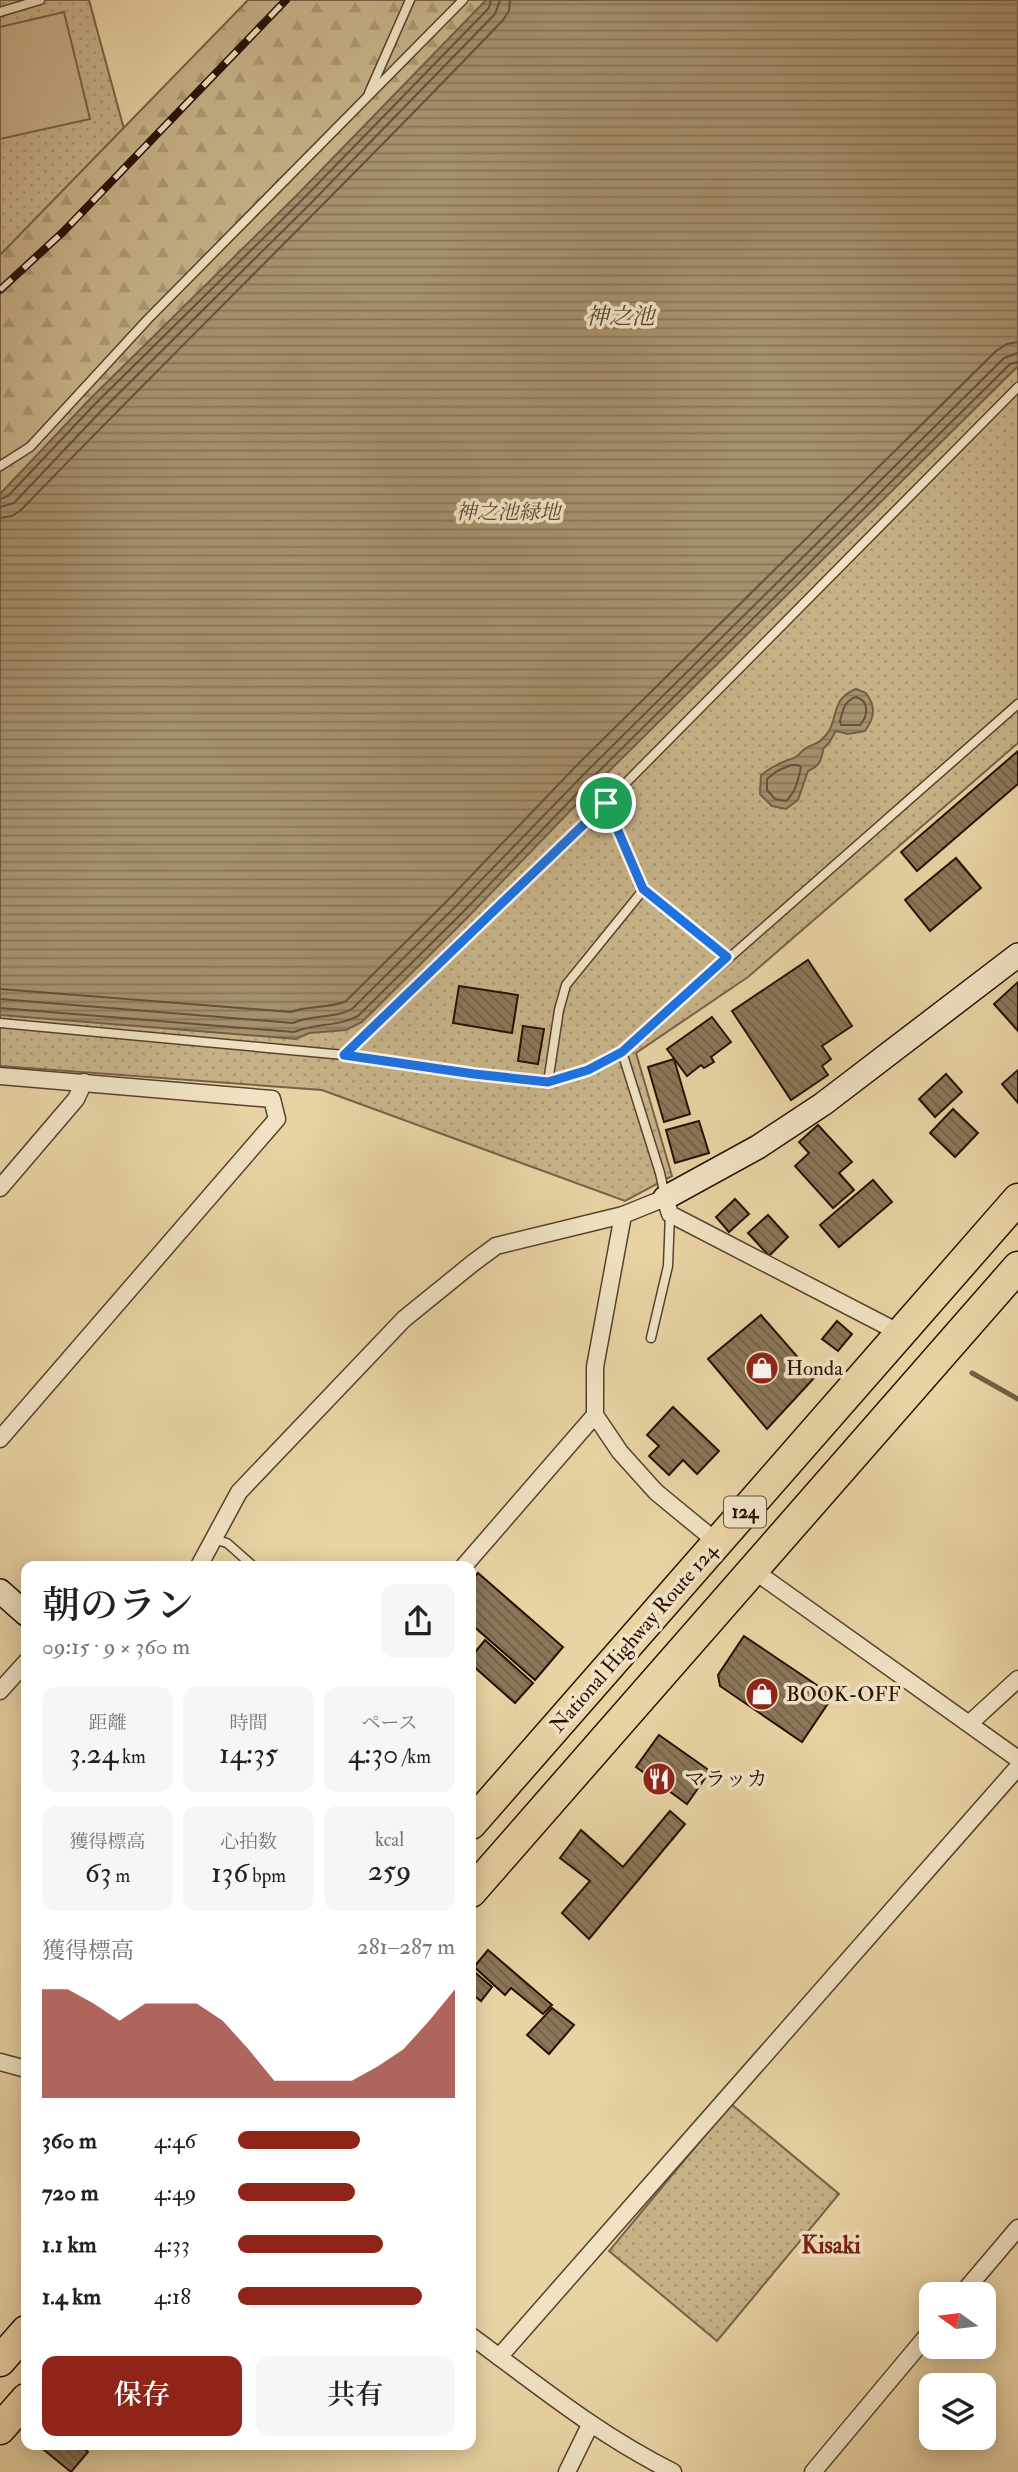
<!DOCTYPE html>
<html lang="ja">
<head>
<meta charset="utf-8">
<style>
	body { margin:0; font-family:"IM FELL Double Pica","Noto Serif JP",serif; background:#f6f6f6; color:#222; height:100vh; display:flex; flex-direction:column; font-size:26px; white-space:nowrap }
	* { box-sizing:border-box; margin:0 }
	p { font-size:23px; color:#767676 }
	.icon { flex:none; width:38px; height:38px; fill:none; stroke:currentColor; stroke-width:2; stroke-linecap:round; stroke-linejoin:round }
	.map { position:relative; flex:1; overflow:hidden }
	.details { position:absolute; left:21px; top:1561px; width:455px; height:889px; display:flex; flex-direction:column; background:#fff; border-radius:14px; box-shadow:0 4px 18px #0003 }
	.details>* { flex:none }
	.needle { width:46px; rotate:284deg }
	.buttons { position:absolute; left:919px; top:2282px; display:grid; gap:14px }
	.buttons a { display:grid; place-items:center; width:77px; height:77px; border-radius:14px; background:#fff; box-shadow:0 4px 18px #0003; font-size:35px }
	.pin { position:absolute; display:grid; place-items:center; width:60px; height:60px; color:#fff; margin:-30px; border:4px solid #fff; border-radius:50%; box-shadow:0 2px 7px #0007 }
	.round { display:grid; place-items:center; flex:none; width:74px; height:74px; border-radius:14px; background:#f6f6f6 }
	.head { display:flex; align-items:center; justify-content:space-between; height:119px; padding:0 21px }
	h1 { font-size:38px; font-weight:600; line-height:52px }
	.metrics { display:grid; grid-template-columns:repeat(3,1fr); gap:10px; height:119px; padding:7px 21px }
	.metrics div { display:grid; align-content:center; border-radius:14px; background:#f6f6f6; text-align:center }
	.metrics b { font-size:30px; font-weight:600 }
	.metrics small { font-size:19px; font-weight:400 }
	.metrics p { font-size:19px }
	.chart { height:196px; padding:14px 21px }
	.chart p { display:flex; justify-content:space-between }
	.chart svg { width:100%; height:126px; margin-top:7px; fill:#8f2418; opacity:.7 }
	.action { display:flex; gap:14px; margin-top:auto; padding:14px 21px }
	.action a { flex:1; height:80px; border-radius:14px; background:#8f2418; color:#fff; font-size:28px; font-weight:600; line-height:80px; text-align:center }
	.action a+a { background:#f6f6f6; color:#222 }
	ul { padding:0 21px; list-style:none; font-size:23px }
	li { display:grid; grid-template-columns:112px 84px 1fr; align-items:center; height:52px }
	li i { height:18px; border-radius:9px; background:#8f2418 }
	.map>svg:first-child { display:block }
	.grass { fill:url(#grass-dots); stroke:#776248; stroke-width:2 }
	.forest { fill:url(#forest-firs); stroke:#776248; stroke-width:2 }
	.pitch { fill:#c7b288; stroke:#776248; stroke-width:2 }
	.water { fill:url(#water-rules); stroke:#735e45; stroke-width:2 }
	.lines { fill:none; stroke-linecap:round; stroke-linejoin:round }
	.shore { stroke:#66513a; stroke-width:2 }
	.stream { stroke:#735e45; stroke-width:5 }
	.building { fill:url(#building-back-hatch); stroke:#271107; stroke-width:2 }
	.lane-casing { stroke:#57422e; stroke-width:11 }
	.street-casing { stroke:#57422e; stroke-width:19 }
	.secondary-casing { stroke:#271107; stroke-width:26 }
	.highway-casing { stroke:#271107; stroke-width:33 }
	.lane { stroke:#f0e2c3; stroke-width:8 }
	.street { stroke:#f0e2c3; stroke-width:16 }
	.secondary { stroke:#f0e2c3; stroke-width:23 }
	.highway { stroke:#e8d3a3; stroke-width:30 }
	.rail-casing { stroke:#271107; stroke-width:8 }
	.rail { stroke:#f0e2c3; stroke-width:5; stroke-dasharray:16; stroke-linecap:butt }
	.route-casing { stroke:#fff; stroke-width:14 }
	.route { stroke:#1a73e8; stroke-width:9 }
	.labels { text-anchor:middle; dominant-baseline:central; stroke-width:7; stroke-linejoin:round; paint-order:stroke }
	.shield { fill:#f0e2c3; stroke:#63503f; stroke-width:2 }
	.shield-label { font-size:19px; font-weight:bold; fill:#271107 }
	.park-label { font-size:21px; font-style:italic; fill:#5f4934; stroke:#f0e2c3 }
	.poi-label { font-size:21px; fill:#271107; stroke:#f0e2c3; text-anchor:start }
	.street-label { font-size:21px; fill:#271107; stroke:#f0e2c3 }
	.water-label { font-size:23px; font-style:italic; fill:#5a4430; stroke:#f0e2c3 }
	.quarter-label { font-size:24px; font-weight:bold; fill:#7a1f14; stroke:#f0e2c3 }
</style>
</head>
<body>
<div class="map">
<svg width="1018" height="2472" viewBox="0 0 1018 2472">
	<defs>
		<pattern id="grass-dots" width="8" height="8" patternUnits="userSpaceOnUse" patternTransform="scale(1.75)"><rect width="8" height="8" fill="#c7b288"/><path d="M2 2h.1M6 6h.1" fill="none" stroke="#ab9874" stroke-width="1.8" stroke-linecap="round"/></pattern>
		<pattern id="forest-firs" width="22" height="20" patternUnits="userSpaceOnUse" patternTransform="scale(1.75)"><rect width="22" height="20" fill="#c7b288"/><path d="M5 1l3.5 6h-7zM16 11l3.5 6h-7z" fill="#ab9874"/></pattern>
		<pattern id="water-rules" width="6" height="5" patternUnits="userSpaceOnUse" patternTransform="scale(1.75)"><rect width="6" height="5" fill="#a6916e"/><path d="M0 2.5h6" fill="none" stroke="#877558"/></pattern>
		<pattern id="building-back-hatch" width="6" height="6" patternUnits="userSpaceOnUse" patternTransform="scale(1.75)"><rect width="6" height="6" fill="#8b7658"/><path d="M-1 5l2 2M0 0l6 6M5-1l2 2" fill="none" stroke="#725f47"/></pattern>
	</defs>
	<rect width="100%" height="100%" fill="#e8d3a3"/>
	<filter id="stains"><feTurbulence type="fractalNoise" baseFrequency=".00286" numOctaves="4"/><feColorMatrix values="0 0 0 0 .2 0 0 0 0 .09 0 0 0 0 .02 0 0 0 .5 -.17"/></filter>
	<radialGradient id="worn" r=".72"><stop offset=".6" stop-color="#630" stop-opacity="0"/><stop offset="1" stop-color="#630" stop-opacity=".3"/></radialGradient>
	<g class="grass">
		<polygon points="0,0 89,0 134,166 1018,0 1018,743 748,977 636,1053 672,1176 625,1201 322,1090 0,1066"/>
		<polygon points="731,2104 839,2194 717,2341 609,2251"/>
	</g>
	<polygon class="forest" points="248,0 497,0 0,508 0,255"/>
	<polygon class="pitch" points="64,12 90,119 0,139 0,27"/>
	<g class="water">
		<polygon points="486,0 1018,0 1018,366 597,783 467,918 362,1022 346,1030 309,1033 296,1039 0,1015 0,494 90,399 298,194"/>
		<path d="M856,689L866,693C876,707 875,717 865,731L848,734L836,731L829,743L823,749C822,761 819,766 808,771L798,800L786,809L772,806L760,794L761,775C772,766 781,762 794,758C799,756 802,750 806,748C811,745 817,744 821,740C841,725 827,700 856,689Z"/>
	</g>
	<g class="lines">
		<g class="shore">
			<polyline points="0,499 8,496 95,404 303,199 489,8 491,0"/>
			<polyline points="0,507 14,503 102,410 309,205 495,14 500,0"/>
			<path d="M0,518L12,516L21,510C180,345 345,186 503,20L509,11L510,0"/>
			<path d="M856,697C870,701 868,716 860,725H841L840,721C843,710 844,701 856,697Z"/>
			<path d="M791,765H798L801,767C798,780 796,792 786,801L775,799L767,790V779L777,771Z"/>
			<path d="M0,989L291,1012C308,1005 329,1009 346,1001L448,900L578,764L996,351L1007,344L1018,342"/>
			<path d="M0,999L293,1023C312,1014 334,1019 352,1009L455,907L586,772L1004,358L1018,353"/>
			<path d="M0,1008L294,1032C315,1023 337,1027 358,1016L462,913L592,778L1010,364L1018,362"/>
		</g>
		<polyline class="stream" points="972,1373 1018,1399"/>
	</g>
	<g class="building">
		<polygon points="1018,751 1018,784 917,871 901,852"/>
		<polygon points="956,858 981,888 930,931 905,900"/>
		<polygon points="808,960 852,1026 822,1046 831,1059 822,1066 828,1075 791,1100 732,1011"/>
		<polygon points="1018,982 1018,1031 994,1004"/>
		<polygon points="459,986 518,995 512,1033 453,1023"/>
		<polygon points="712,1017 731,1042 711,1057 714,1062 704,1068 701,1065 687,1076 667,1049"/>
		<polygon points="523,1026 544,1029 538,1064 518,1061"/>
		<polygon points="674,1059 690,1114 664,1122 648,1067"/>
		<polygon points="1018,1070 1018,1103 1002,1084"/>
		<polygon points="946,1074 962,1092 935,1117 919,1099"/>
		<polygon points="953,1109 978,1133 955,1157 930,1133"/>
		<polygon points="699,1121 709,1153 675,1163 666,1130"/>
		<polygon points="818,1125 852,1162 839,1173 854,1190 833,1208 795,1166 809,1153 799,1142"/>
		<polygon points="873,1180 892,1202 839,1247 820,1225"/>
		<polygon points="735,1199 749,1214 729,1232 716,1217"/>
		<polygon points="768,1215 788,1237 769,1256 748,1233"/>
		<polygon points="761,1315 815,1377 767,1429 708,1359"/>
		<polygon points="837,1321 852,1334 838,1351 822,1339"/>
		<polygon points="673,1407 719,1451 697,1474 683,1460 669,1475 649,1456 659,1446 647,1435"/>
		<polygon points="478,1573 563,1647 535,1680 471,1624 471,1581"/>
		<polygon points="744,1636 833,1696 802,1742 720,1686 718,1675"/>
		<polygon points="485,1640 533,1683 515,1703 471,1664 471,1657"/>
		<polygon points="659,1735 710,1771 687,1804 636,1767"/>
		<polygon points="670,1811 685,1824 589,1939 562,1913 590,1881 560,1858 581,1830 623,1867"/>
		<polygon points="488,1950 552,2005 543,2014 511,1988 505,1995 474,1967"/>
		<polygon points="471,1969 492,1987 481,2001 471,1993"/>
		<polygon points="552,2008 574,2025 549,2054 527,2035"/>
		<polygon points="38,2445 79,2445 88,2452 71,2472"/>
	</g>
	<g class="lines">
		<defs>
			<g id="lane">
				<polyline points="0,12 40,0"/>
				<polyline points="369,93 410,0"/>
				<polyline points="0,466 30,447 148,319 463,0"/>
				<polyline points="606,803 644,889 727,957"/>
				<polyline points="0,1023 344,1055 474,1074 548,1082 588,1070 622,1052 1018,704"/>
				<polyline points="622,1052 660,1173 665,1196"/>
				<polyline points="344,1055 606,803 1018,387"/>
				<polyline points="548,1082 559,1010 566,985 644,889"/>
				<polyline points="651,1338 668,1266 670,1214"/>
				<polyline points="213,1539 227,1543 253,1566"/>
			</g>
			<g id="street">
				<polyline points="0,1076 272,1099 277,1119 0,1439"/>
				<polyline points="0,1188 76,1099 84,1082"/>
				<polyline points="623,1215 595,1367 595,1415 620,1452 656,1492 718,1543"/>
				<polyline points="199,1566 239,1492 404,1319 473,1263 496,1246 623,1215 665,1198 670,1214 900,1333"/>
				<polyline points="464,1566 595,1415"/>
				<polyline points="753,1570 1018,1759"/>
				<polyline points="0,1691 26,1662"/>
				<polyline points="970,1723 1018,1679"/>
				<polyline points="0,2062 26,2069"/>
				<polyline points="962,2294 1018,2228"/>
				<path d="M471,2336C539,2386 597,2434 673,2472"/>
				<polyline points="499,2357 1018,1767"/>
				<polyline points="567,2472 590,2425"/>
				<polyline points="813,2472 931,2331"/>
			</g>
			<g id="secondary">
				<polyline points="665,1198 758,1147 823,1104 1018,955"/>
				<polyline points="0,1591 26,1614"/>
			</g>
			<g id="highway">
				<polyline points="471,1824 1018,1199"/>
				<polyline points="471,1892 1018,1267"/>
				<polyline points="0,2361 26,2331"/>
				<polyline points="0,2429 26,2399"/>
			</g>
		</defs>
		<use href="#lane" class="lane-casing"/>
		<use href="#street" class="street-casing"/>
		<use href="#secondary" class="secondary-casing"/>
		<use href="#highway" class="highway-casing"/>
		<use href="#lane" class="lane"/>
		<use href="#street" class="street"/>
		<use href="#secondary" class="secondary"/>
		<use href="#highway" class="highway"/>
		<defs>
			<polyline id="rail" points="0,290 63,232 286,0"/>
		</defs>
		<use href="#rail" class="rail-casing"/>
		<use href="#rail" class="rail"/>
	</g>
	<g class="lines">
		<defs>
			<polygon id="route" points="606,803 643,889 727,957 622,1052 588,1070 548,1082 474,1074 344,1055"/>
		</defs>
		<use href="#route" class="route-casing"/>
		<use href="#route" class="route"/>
	</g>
	<defs>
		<symbol id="shop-disc" viewBox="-11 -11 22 22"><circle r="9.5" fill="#8f2418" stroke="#f0e2c3"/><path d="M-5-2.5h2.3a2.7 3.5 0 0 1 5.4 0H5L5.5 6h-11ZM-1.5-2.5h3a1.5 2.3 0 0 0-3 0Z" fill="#fff"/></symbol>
		<symbol id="restaurant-disc" viewBox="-11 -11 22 22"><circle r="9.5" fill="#8f2418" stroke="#f0e2c3"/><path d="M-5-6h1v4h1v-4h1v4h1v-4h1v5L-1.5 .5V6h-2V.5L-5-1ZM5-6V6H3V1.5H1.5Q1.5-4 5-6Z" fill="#fff"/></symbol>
	</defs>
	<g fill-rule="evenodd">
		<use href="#shop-disc" x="743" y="1349" width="38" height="38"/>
		<use href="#shop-disc" x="743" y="1675" width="38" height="38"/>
		<use href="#restaurant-disc" x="640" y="1760" width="38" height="38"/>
	</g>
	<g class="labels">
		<rect class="shield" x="724" y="1496.5" width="42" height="31" rx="5"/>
		<g class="shield-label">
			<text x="745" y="1512">124</text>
		</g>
		<g class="park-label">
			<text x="508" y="512">神之池緑地</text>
		</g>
		<g class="poi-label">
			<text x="786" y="1368">Honda</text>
			<text x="786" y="1694">BOOK-OFF</text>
			<text x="684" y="1779">マラッカ</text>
		</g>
		<g class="street-label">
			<text transform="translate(634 1638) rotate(-49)">National Highway Route 124</text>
		</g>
		<g class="water-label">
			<text x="620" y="316">神之池</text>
		</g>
		<g class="quarter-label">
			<text x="831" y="2245">Kisaki</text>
		</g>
	</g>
	<rect width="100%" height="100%" filter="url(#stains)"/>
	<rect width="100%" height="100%" fill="url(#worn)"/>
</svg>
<div class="buttons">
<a><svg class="needle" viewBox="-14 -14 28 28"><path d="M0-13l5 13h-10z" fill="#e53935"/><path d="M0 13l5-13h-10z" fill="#767676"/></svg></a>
<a><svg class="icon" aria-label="layers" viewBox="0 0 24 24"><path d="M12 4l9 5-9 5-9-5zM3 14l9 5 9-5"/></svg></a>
</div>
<div class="pin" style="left:606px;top:803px;background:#1e9e55"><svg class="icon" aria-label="arrive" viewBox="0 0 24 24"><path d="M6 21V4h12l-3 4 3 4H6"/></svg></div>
<section class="details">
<div class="head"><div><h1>朝のラン</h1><p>09:15 · 9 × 360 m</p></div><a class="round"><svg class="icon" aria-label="share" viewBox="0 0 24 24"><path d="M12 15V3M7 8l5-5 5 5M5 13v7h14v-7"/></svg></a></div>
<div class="metrics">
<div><p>距離</p><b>3.24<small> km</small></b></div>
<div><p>時間</p><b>14:35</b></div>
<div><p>ペース</p><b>4:30<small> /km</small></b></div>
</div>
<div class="metrics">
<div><p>獲得標高</p><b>63<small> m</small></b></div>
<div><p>心拍数</p><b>136<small> bpm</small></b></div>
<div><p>kcal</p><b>259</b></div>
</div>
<div class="chart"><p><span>獲得標高</span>281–287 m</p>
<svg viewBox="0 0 160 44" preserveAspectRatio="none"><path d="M0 44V6L10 6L20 11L30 17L40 11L50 11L60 11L70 17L80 27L90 38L100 38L110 38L120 38L130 33L140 27L150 17L160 6V44z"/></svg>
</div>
<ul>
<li><b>360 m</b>4:46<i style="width:56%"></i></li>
<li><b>720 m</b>4:49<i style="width:54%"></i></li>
<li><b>1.1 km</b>4:33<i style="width:67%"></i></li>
<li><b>1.4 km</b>4:18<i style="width:85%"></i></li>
</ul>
<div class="action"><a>保存</a><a>共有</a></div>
</section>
</div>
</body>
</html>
